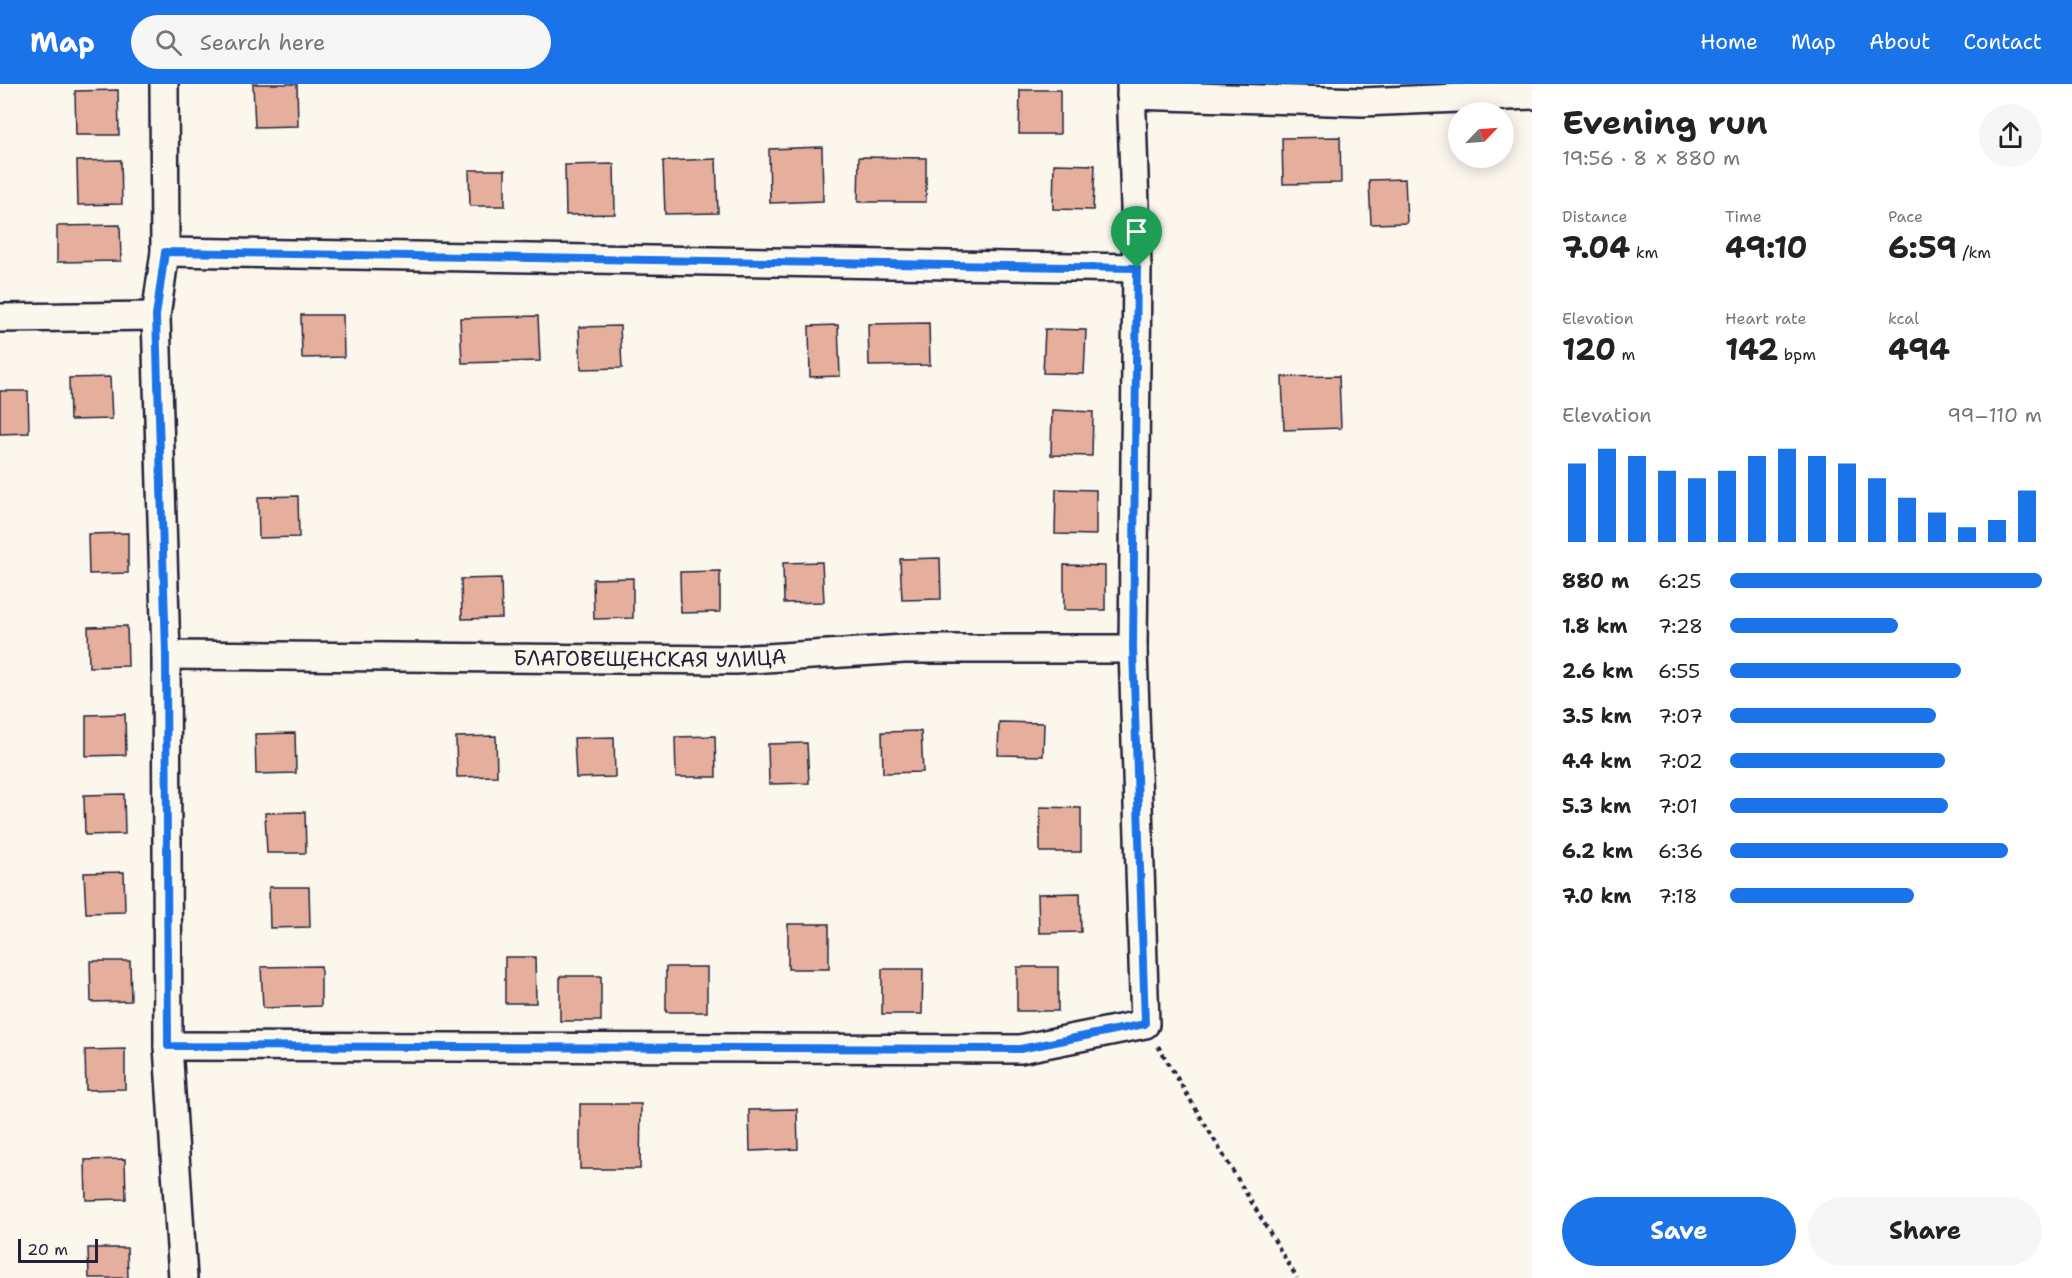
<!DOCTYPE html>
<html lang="en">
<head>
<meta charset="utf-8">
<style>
	body { margin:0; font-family:"Shantell Sans",sans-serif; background:#f6f6f6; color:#222; height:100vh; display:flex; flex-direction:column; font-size:22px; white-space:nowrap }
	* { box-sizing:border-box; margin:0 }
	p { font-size:20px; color:#767676 }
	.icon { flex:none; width:33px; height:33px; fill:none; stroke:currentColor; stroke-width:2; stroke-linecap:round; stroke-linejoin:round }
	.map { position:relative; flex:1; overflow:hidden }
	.drawer { display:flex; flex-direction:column; background:#fff; width:540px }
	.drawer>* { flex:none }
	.needle { width:39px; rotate:65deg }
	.controls { position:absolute; left:1448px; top:18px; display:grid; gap:12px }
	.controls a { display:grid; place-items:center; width:66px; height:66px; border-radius:50%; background:#fff; box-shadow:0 3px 15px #0003; font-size:30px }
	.scale { position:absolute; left:18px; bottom:15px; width:80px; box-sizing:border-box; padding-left:6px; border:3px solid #22223b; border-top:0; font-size:16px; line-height:21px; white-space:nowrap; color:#22223b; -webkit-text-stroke:4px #fbf7ec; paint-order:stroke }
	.pin { position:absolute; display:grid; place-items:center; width:51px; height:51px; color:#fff; margin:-62px -26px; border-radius:50% 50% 50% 0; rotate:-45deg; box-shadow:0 0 6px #0007 }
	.pin .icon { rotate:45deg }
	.round { display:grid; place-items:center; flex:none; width:63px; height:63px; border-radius:32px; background:#f6f6f6 }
	.overview { display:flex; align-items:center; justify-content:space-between; height:102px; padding:0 30px }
	h1 { font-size:33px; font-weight:700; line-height:45px }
	.stats { display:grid; grid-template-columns:repeat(3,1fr); gap:9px; height:102px; padding:6px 30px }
	.stats div { display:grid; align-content:center }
	.stats b { font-size:30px; font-weight:700 }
	.stats small { font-size:16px; font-weight:400 }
	.stats p { font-size:16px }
	.chart { height:168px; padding:12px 30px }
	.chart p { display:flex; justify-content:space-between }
	.chart svg { width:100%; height:108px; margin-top:6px; stroke:#1a73e8; stroke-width:6 }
	.primary-button { display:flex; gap:12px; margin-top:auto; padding:12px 30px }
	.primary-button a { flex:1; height:69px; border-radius:36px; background:#1a73e8; color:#fff; font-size:24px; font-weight:700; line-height:69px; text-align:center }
	.primary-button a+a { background:#f6f6f6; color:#222 }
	ul { padding:0 30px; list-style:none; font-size:20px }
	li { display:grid; grid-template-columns:96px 72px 1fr; align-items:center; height:45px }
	li i { height:15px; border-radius:8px; background:#1a73e8 }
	header { display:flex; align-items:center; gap:36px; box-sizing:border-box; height:84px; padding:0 30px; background:#1a73e8; color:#fff }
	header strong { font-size:28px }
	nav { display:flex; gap:33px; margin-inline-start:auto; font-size:21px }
	.search { width:420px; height:54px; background:#f6f6f6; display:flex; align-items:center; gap:15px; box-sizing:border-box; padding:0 21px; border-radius:33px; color:#767676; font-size:22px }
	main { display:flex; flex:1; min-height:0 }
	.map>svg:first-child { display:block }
	.building { fill:#e6af9d; stroke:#22223b; stroke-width:1.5 }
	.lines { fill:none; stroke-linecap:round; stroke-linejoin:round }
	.street-casing { stroke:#22223b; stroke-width:32 }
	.path { stroke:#22223b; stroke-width:4; stroke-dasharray:4.5 4.5; stroke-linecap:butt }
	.street { stroke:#fbf7ec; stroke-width:27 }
	.route-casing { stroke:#fff; stroke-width:12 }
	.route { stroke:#1a73e8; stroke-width:8 }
	.labels { text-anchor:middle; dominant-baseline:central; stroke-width:6; stroke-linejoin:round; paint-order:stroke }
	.street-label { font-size:21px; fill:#22223b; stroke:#fbf7ec }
</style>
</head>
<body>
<header>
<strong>Map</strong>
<div class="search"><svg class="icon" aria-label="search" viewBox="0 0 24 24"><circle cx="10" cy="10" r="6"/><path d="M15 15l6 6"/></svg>Search here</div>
<nav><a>Home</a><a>Map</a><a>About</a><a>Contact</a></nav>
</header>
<main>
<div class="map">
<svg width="1532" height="1194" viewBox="0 0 1532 1194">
	<rect width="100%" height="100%" fill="#fbf7ec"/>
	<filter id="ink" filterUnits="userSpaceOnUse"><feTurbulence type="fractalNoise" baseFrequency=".0167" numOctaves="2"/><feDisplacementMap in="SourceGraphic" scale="12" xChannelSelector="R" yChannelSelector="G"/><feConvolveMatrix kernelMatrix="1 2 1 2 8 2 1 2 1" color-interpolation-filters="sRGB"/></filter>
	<g filter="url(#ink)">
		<g class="building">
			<polygon points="253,0 297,0 298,42 255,43"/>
			<polygon points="118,6 119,51 76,51 75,7"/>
			<polygon points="1020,6 1060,6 1060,50 1019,50"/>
			<polygon points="1340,53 1341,99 1283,100 1282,54"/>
			<polygon points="822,63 823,117 770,119 769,65"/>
			<polygon points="859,73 926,74 926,118 858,118"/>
			<polygon points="716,75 718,129 665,130 663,77"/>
			<polygon points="121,76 122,120 78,121 77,77"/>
			<polygon points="614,80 615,130 566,131 565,81"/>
			<polygon points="1054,80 1095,81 1093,126 1053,125"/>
			<polygon points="469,86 505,86 505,122 470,122"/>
			<polygon points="1405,95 1407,139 1371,140 1369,96"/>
			<polygon points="120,141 121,177 57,178 57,142"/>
			<polygon points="301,231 343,231 344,273 302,274"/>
			<polygon points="538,232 540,277 462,279 460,234"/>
			<polygon points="929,239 930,281 869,282 868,240"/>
			<polygon points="838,241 840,292 810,293 809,242"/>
			<polygon points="620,242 622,284 581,285 579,243"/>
			<polygon points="1045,245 1086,246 1084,290 1043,289"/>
			<polygon points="1339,292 1341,344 1284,346 1282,293"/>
			<polygon points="110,293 112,335 70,336 69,294"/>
			<polygon points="0,307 28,307 29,349 0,350"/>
			<polygon points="1052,326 1093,328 1092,372 1051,371"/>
			<polygon points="1056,405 1096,406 1096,451 1055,450"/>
			<polygon points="298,412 299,453 259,454 258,413"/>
			<polygon points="128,449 128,489 89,490 88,450"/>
			<polygon points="940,474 941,515 902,516 900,475"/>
			<polygon points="822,478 824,518 784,519 783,479"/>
			<polygon points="1064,481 1105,482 1105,526 1064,526"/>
			<polygon points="720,487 720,528 681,529 680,488"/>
			<polygon points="501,494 502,534 462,535 461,495"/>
			<polygon points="633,494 633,534 594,535 593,495"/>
			<polygon points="127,542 128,582 89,583 88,543"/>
			<polygon points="125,630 126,671 86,672 86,631"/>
			<polygon points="999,638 1044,639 1043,672 998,671"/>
			<polygon points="921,647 923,688 883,689 882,648"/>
			<polygon points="295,649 296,689 256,690 255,650"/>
			<polygon points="496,652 497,692 457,693 456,653"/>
			<polygon points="715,652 716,693 676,693 675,653"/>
			<polygon points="614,653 615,693 576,694 574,654"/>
			<polygon points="807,659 809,699 769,700 768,660"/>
			<polygon points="124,710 125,750 85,751 84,711"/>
			<polygon points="1040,723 1081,724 1081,768 1040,768"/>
			<polygon points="305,728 306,769 267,769 265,729"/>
			<polygon points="124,788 125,828 86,829 84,789"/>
			<polygon points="269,803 309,803 310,843 270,844"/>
			<polygon points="1080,809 1081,848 1039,849 1038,810"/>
			<rect x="788" y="840" width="41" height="45"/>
			<polygon points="505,873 535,873 536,919 505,919"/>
			<polygon points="90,877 130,877 131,917 91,918"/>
			<polygon points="321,882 321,922 263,924 261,883"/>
			<rect x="666" y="883" width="41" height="45"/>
			<rect x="1017" y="883" width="41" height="44"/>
			<polygon points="882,885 923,885 922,930 882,930"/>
			<rect x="560" y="892" width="41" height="45"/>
			<polygon points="125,965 125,1005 86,1006 85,966"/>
			<polygon points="580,1020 641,1020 640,1085 580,1085"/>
			<polygon points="797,1025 798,1065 750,1067 749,1026"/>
			<polygon points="125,1075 126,1115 86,1116 85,1076"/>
			<polygon points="88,1164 127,1164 128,1194 89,1194"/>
		</g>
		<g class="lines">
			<defs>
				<g id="street">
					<polyline points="164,0 165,168 156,232 166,571 168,962 183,1194"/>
					<polyline points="1131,11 1362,18 1532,11"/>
					<polyline points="165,168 1137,184"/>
					<polyline points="0,234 156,232"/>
					<path id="s1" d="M166,571L735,576L904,565H1133"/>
					<polyline points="168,962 1020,965 1145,940 1133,565 1137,184 1131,0"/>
				</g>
			</defs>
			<use href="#street" class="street-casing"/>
			<polyline class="path" points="1158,962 1297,1194"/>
			<use href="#street" class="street"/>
		</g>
	</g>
	<g class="lines" filter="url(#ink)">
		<defs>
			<polygon id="route" points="165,168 1137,184 1133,565 1145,940 1020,965 168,962 166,571 156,232"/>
		</defs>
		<use href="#route" class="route-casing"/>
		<use href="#route" class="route"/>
	</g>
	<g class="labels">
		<g class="street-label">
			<text stroke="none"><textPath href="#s1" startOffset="484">БЛАГОВЕЩЕНСКАЯ УЛИЦА</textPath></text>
		</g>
	</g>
</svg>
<div class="controls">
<a><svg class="needle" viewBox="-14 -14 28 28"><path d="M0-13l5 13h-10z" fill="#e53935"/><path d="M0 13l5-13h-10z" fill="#767676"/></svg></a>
</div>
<div class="scale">20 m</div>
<div class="pin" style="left:1137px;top:184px;background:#1e9e55"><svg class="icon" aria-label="arrive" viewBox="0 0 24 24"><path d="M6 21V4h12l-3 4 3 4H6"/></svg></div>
</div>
<section class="drawer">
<div class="overview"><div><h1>Evening run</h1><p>19:56 · 8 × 880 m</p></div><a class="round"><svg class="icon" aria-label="share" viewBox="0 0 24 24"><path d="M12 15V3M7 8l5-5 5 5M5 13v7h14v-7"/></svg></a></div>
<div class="stats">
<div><p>Distance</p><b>7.04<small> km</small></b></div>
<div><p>Time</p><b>49:10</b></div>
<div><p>Pace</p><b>6:59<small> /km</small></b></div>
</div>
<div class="stats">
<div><p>Elevation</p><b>120<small> m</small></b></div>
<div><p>Heart rate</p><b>142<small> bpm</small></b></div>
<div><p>kcal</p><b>494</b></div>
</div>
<div class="chart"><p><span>Elevation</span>99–110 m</p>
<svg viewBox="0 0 160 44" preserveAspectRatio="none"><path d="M5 44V12M15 44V6M25 44V9M35 44V15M45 44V18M55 44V15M65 44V9M75 44V6M85 44V9M95 44V12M105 44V18M115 44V26M125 44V32M135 44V38M145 44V35M155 44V23"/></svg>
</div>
<ul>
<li><b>880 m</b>6:25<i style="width:100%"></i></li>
<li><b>1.8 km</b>7:28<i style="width:54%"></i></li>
<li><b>2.6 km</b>6:55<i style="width:74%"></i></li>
<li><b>3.5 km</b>7:07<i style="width:66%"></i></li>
<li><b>4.4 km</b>7:02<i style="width:69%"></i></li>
<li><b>5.3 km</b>7:01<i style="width:70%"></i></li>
<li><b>6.2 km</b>6:36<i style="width:89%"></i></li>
<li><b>7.0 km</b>7:18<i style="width:59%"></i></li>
</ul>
<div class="primary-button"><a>Save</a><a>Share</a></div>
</section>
</main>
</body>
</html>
